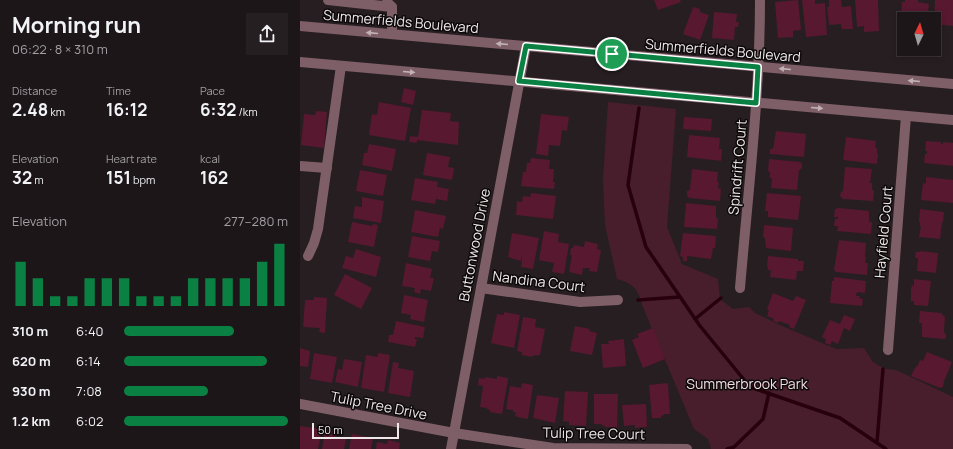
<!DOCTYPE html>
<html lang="en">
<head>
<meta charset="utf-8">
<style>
	body { margin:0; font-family:Manrope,sans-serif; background:#251f22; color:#f1f3f6; height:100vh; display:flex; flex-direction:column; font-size:15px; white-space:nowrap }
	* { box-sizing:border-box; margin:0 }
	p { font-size:13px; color:#a09fa2 }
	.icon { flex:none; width:22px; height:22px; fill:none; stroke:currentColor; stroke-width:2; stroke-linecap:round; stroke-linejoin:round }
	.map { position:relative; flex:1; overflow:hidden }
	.drawer { display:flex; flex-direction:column; background:#1d1619; width:300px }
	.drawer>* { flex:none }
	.needle { width:26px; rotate:5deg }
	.tools { position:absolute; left:597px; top:12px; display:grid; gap:8px }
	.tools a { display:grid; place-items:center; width:44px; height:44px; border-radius:0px; background:#1d1619; box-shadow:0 2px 6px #0003,0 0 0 1px #3b3538; font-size:20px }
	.scale { position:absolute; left:12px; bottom:10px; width:87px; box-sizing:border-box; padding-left:4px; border:2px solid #eee8e9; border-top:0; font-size:11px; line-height:14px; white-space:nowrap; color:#eee8e9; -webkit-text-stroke:3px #0d090a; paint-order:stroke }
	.pin { position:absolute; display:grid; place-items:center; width:34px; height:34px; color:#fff; margin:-17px; border:2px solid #fff; border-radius:50%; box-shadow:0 1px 4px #0007 }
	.round { display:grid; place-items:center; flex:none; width:42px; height:42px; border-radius:0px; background:#251f22 }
	.summary { display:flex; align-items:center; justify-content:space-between; height:68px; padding:0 12px }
	h1 { font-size:22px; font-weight:700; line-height:30px }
	.metrics { display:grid; grid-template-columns:repeat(3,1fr); gap:6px; height:68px; padding:4px 12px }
	.metrics div { display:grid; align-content:center }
	.metrics b { font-size:17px; font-weight:700 }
	.metrics small { font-size:11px; font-weight:400 }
	.metrics p { font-size:11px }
	.chart { height:112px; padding:8px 12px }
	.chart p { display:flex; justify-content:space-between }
	.chart svg { width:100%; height:72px; margin-top:4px; stroke:#0b8043; stroke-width:6 }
	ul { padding:0 12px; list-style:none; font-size:13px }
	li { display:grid; grid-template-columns:64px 48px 1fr; align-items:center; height:30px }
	li i { height:10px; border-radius:5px; background:#0b8043 }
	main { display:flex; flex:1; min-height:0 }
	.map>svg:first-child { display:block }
	.green { fill:#481e2c }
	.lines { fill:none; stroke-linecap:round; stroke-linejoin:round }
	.stream { stroke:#27000e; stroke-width:3.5 }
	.building { fill:#571830 }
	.minor { stroke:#7e5e67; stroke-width:10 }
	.oneway { fill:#c1b1b5 }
	.route-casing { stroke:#fff; stroke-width:8 }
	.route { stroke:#0b8043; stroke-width:5 }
	.labels { text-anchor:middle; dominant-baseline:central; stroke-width:3; stroke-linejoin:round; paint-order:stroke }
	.street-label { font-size:14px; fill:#eee8e9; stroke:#0d090a }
	.park-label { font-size:14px; fill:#f2dce1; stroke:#0d090a }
</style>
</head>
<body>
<main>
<section class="drawer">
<div class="summary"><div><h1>Morning run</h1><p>06:22 · 8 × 310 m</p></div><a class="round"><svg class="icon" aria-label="share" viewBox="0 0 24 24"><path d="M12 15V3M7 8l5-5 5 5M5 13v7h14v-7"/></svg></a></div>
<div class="metrics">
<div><p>Distance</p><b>2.48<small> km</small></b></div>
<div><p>Time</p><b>16:12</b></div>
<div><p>Pace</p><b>6:32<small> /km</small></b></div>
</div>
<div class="metrics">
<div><p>Elevation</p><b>32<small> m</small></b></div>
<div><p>Heart rate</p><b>151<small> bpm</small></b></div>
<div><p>kcal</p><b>162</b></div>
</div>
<div class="chart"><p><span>Elevation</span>277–280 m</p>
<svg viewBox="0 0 160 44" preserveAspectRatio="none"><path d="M5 44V17M15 44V27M25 44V38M35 44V38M45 44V27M55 44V27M65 44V27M75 44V38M85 44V38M95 44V38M105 44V27M115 44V27M125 44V27M135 44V27M145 44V17M155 44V6"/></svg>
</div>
<ul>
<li><b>310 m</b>6:40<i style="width:67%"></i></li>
<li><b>620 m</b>6:14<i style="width:87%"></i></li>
<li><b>930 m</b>7:08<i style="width:51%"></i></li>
<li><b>1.2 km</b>6:02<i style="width:100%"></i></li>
</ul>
</section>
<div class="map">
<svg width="653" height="449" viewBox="0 0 653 449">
	<rect width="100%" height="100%" fill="#271e21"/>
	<path class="green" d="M308,102L376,109L367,227L382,264L418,279L420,299L433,309L449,307L455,313L480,325L536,349L564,348L573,362L585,369L596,370L653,397V449H411L408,439L394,429L343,307C338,290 335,284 317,279L305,225L303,181Z"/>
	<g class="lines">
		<g class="stream">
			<polyline points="339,108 328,185 346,247 400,326 450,387 540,418 586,449"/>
			<polyline points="338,300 379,297"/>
			<polyline points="395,319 421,298"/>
			<polyline points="577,442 583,369"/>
			<polyline points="427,449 434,447 463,419 469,393"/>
		</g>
	</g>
	<g class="building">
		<polygon points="354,0 380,0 381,2 358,10"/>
		<polygon points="498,0 501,30 493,31 493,37 478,38 475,2"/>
		<polygon points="502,0 515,0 515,4 525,3 527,35 506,37"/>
		<polygon points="529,0 541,0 542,7 551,6 553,29 542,29 541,24 529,25 527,7 529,7"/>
		<polygon points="555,0 578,0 579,31 564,32 564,26 557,27"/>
		<polygon points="605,0 618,0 618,2 629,4 627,19 601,18 602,2 605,2"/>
		<polygon points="635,0 653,0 653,26 634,24"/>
		<polygon points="393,7 400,9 400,12 409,15 400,40 383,34"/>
		<polygon points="414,12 437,14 436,22 439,22 438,27 435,27 434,40 412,38"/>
		<polygon points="104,88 116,91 113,105 101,102"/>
		<polygon points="79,102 111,108 105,141 69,135 72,114 77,115"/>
		<polygon points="122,110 151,113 150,121 159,122 158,145 117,140 117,143 109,142 110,136 118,137"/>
		<polygon points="16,111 27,112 24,148 1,145 4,114 15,115"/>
		<polygon points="241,114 269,117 267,131 262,130 260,146 249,145 248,156 236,154"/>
		<polygon points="384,117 412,119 411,131 383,129"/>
		<polygon points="476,131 506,134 504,157 470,154 470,149 473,149"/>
		<polygon points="389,135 420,138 419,149 422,149 421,161 387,157"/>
		<polygon points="546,137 576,141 575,147 577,148 577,153 578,154 577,164 543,160"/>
		<polygon points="626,141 641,142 641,144 643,144 643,142 653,143 653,166 624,163 625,154 627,154 627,151 625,151"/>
		<polygon points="69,144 96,149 92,171 62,165 64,153 67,153"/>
		<polygon points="127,153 150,157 148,167 154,168 152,180 123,175"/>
		<polygon points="231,158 250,160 249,169 254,169 253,182 255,182 254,189 221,186 223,172 226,172 227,163 230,163"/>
		<polygon points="469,159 500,162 502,164 502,168 499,170 497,190 471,188 472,178 470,178 470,172 468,171"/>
		<polygon points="545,167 572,169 570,183 572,183 572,190 574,190 573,201 543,199 540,196 541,192 543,191"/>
		<polygon points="392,169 418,172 417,182 419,182 418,188 421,189 420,201 389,198 387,195 387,191 390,190"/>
		<polygon points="60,170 87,175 83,196 56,191"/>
		<polygon points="626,177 653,180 653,203 621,200 623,183 626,184"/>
		<polygon points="115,178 138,182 137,187 149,189 147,201 136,199 135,204 111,200"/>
		<polygon points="231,193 256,196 253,219 216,215 217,201 222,202 223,196 230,197"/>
		<polygon points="467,193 501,196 498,220 468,217 468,211 465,211"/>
		<polygon points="62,197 84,201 81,223 53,218 55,206 62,207"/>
		<polygon points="386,203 416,206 416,218 418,218 417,229 384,227"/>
		<polygon points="539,208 569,211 569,222 572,222 571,234 537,231 538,226 534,226 535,219 538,219 538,217 534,217 535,209"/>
		<polygon points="620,209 644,212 643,222 642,222 640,239 619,237 621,226 620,226 620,222 619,222"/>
		<polygon points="115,210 146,216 143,229 140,228 138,237 111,232"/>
		<polygon points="52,222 72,226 73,224 78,225 74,247 48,242"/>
		<polygon points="464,225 493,228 491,251 466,248 465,238 463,237"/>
		<polygon points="244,231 259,234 258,242 269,244 264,274 252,272 254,263 239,260"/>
		<polygon points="212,233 239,238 233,269 221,267 222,258 221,257 221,261 208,257"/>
		<polygon points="383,233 416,236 415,248 413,248 411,259 387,256 387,261 383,261 383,257 380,256"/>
		<polygon points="112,236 140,241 138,252 132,251 130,261 108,257"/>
		<polygon points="539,240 566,243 565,257 566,257 565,263 568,263 567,275 536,272 534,270"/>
		<polygon points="285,241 298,244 297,249 301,250 297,272 289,271 290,268 283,268 282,275 269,272 272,255 270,255 271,248 273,248 274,245 284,247"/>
		<polygon points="56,249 81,257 76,277 42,268 46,256 53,258"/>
		<polygon points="620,251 638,253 636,273 617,271 618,258 615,258 616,252 620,252"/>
		<polygon points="468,256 498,259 498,261 504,261 503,271 497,271 496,280 470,277 471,270 468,270 468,267 467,267"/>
		<polygon points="106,263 132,269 130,278 134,278 131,291 121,289 120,294 114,292 115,288 102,286"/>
		<polygon points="45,274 72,288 61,309 34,295"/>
		<polygon points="534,277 566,281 565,293 557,292 556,296 560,296 559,298 563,299 562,306 530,303 532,281 534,281"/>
		<polygon points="614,279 631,281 628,306 614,305 614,301 611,301 611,290 612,285 614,286"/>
		<polygon points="473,293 493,301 496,296 506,300 494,329 489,327 490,325 479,321 478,323 473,321 474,319 467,316 469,310 467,309"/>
		<polygon points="104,295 128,300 124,322 110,319 111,315 101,313"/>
		<polygon points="14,297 27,298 25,333 19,332 20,328 3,327 5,300 14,300"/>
		<polygon points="620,311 642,313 642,315 645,316 644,332 646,335 646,338 644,339 622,337 622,323 619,323"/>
		<polygon points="204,312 220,315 214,348 191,343 197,314 204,315"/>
		<polygon points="544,315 555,319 550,331 544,328 538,344 532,341 530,345 525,343 526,339 522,337 530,320 540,324"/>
		<polygon points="223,317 236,319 235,327 245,329 240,355 232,356 232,357 222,355 222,352 217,351"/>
		<polygon points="96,321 125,327 123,338 115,337 115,339 117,339 115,347 88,342 89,335 93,335"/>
		<polygon points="275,326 290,329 289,331 297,333 292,355 270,351"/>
		<polygon points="353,328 365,359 343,368 332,340 339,337 337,334"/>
		<polygon points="324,339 326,366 303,368 301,344 309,344 308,341"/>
		<polygon points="0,348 10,351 8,367 0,366"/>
		<polygon points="627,352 652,362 644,381 643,387 640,388 611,376 616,366 617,367 620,360 623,361"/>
		<polygon points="14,353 37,357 32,383 10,379"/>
		<polygon points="78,353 90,355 84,392 61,388 66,355 78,357"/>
		<polygon points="44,359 62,362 58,387 35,382 38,369 42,370"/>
		<polygon points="93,362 99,363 98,368 114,371 110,397 88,393"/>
		<polygon points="197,376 208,378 208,380 202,414 190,412 190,410 187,409 187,408 180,407 183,386 178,385 179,378 185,379 185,377 197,379"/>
		<polygon points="222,383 233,385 228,419 217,417 215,415 216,412 213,412 213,410 206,409 210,386 221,388"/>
		<polygon points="368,383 370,414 364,414 364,415 361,416 361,418 352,418 349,385"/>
		<polygon points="265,391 288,392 286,426 269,425 269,422 263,421"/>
		<polygon points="294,394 318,394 317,428 305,427 305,426 302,425 302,424 294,424"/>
		<polygon points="237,395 259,398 255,423 233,418"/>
		<polygon points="346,404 347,427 335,428 335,425 324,426 322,405"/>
		<polygon points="0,426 22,429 18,449 0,449"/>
		<polygon points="25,429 37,431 36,439 46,439 44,449 22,449"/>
		<polygon points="52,434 73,438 71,449 49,449"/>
		<polygon points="88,440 100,443 99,449 76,449 77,442 87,444"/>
	</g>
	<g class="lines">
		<g class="minor">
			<polyline points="28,0 92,7"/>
			<polyline points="87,2 92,7 92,34"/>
			<polyline points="0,26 653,84"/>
			<polyline points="0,62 653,120"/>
			<polyline points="0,166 27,168"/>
			<polyline points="8,256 14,243 18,229 41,66"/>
			<polyline points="181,288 280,302 318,300"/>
			<path d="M440,288C448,192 460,96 460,0"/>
			<polyline points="588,350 606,116"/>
			<polyline points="0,404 154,433 253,448 387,449"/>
			<polyline points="151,449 226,46"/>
		</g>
	</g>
	<defs><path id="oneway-solid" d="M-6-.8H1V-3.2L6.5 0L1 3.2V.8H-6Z"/></defs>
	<g class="oneway">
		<use href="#oneway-solid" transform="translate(72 33) rotate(-175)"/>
		<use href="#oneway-solid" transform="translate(202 44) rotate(-175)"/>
		<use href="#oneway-solid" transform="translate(485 69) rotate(-175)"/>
		<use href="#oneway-solid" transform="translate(109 72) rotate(5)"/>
		<use href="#oneway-solid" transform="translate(614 81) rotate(-175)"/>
		<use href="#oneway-solid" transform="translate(517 108) rotate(5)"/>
	</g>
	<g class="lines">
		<defs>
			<polygon id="route" points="226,46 458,67 456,103 219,81"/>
		</defs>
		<use href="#route" class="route-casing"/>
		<use href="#route" class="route"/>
	</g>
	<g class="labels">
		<g class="street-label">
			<text transform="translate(101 21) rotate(5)">Summerfields Boulevard</text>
			<text transform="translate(423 50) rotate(5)">Summerfields Boulevard</text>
			<text transform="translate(437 167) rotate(-85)">Spindrift Court</text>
			<text transform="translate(583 232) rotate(-85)">Hayfield Court</text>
			<text transform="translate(174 245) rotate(-79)">Buttonwood Drive</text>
			<text transform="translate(239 281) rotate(7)">Nandina Court</text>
			<text transform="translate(79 405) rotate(11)">Tulip Tree Drive</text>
			<text transform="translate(294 433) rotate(1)">Tulip Tree Court</text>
		</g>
		<g class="park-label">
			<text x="447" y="383">Summerbrook Park</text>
		</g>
	</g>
</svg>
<div class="tools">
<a><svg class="needle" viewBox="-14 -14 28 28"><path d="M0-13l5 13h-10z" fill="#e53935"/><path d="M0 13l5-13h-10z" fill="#a09fa2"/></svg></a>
</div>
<div class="scale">50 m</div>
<div class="pin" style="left:312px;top:54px;background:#1e9e55"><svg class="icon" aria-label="arrive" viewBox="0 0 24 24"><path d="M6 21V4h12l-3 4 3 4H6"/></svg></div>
</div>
</main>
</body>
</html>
